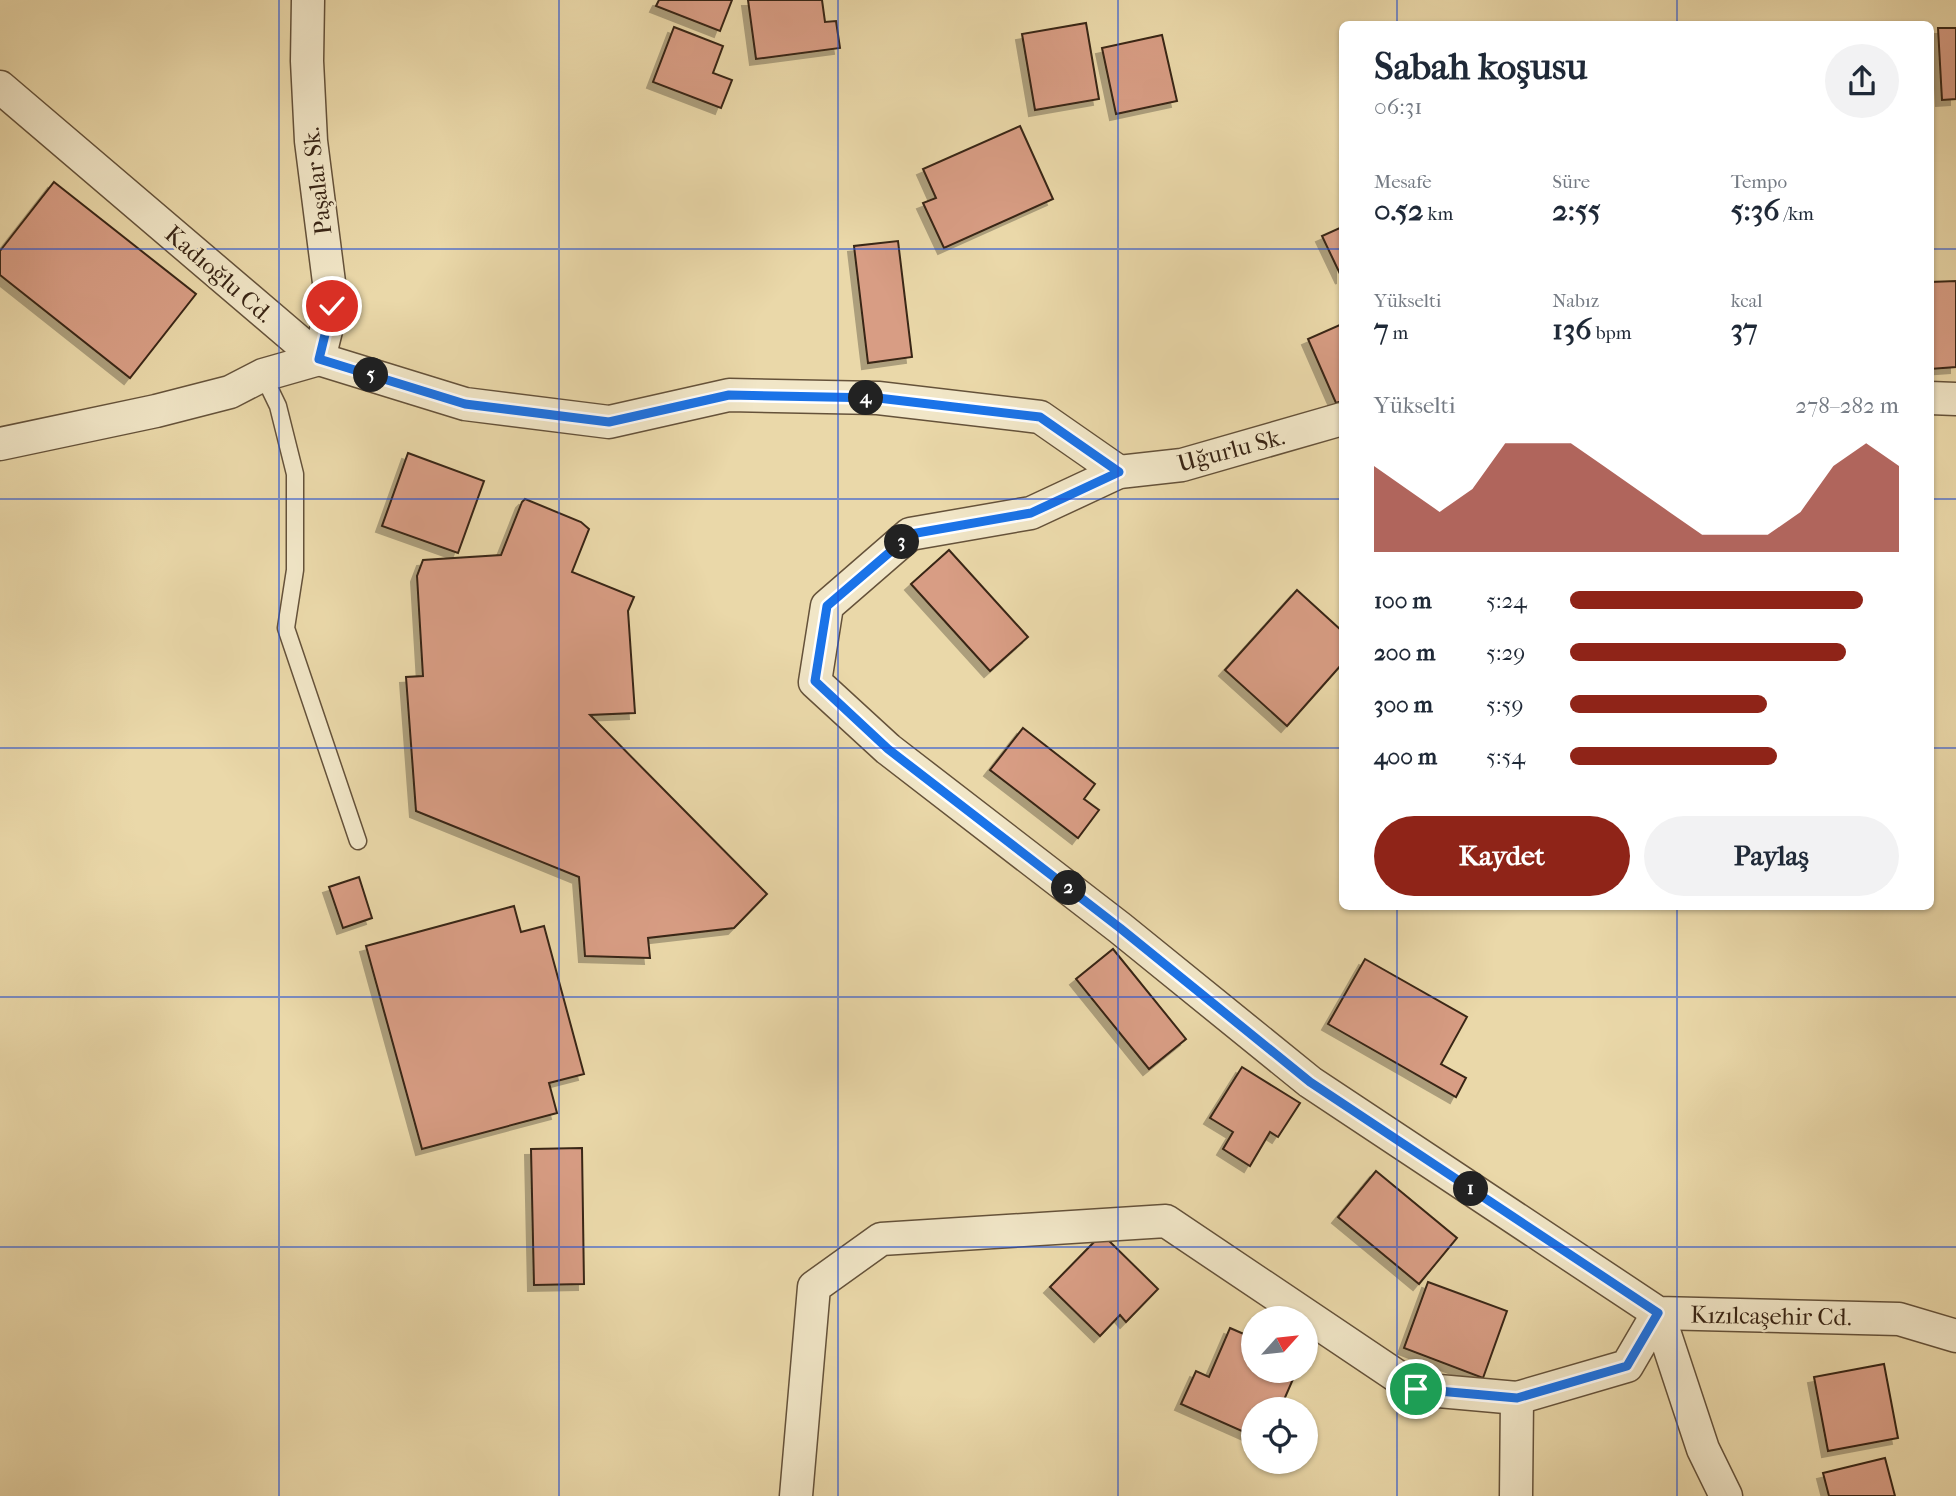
<!DOCTYPE html>
<html lang="tr">
<head>
<meta charset="utf-8">
<style>
	body { margin:0; font-family:"IM FELL French Canon",serif; background:#f2f2f3; color:#1f2937; height:100vh; display:flex; flex-direction:column; font-size:26px; white-space:nowrap }
	* { box-sizing:border-box; margin:0 }
	p { font-size:23px; color:#747a83 }
	.icon { flex:none; width:38px; height:38px; fill:none; stroke:currentColor; stroke-width:2; stroke-linecap:round; stroke-linejoin:round }
	.map { position:relative; flex:1; overflow:hidden }
	.drawer { position:absolute; left:1339px; top:21px; width:595px; height:889px; display:flex; flex-direction:column; background:#fff; border-radius:10px; box-shadow:0 2px 5px #0004 }
	.drawer>* { flex:none }
	.needle { width:46px; rotate:63deg }
	.controls { position:absolute; left:1241px; top:1306px; display:grid; gap:14px }
	.controls a { display:grid; place-items:center; width:77px; height:77px; border-radius:50%; background:#fff; box-shadow:0 2px 5px #0004; font-size:35px }
	.pin { position:absolute; display:grid; place-items:center; width:60px; height:60px; color:#fff; margin:-30px; border:4px solid #fff; border-radius:50%; box-shadow:0 2px 7px #0007 }
	.km { position:absolute; width:35px; height:35px; margin:-18px; border-radius:50%; background:#222; color:#fff; font-size:19px; line-height:35px; text-align:center }
	.round { display:grid; place-items:center; flex:none; width:74px; height:74px; border-radius:37px; background:#f2f2f3 }
	.summary { display:flex; align-items:center; justify-content:space-between; height:119px; padding:0 35px }
	h1 { font-size:38px; font-weight:800; line-height:52px }
	.figures { display:grid; grid-template-columns:repeat(3,1fr); gap:10px; height:119px; padding:7px 35px }
	.figures div { display:grid; align-content:center }
	.figures b { font-size:30px; font-weight:800 }
	.figures small { font-size:19px; font-weight:400 }
	.figures p { font-size:19px }
	.chart { height:196px; padding:14px 35px }
	.chart p { display:flex; justify-content:space-between }
	.chart svg { width:100%; height:126px; margin-top:7px; fill:#8f2418; opacity:.7 }
	.primary-button { display:flex; gap:14px; margin-top:auto; padding:14px 35px }
	.primary-button a { flex:1; height:80px; border-radius:42px; background:#8f2418; color:#fff; font-size:28px; font-weight:800; line-height:80px; text-align:center }
	.primary-button a+a { background:#f2f2f3; color:#1f2937 }
	ul { padding:0 35px; list-style:none; font-size:23px }
	li { display:grid; grid-template-columns:112px 84px 1fr; align-items:center; height:52px }
	li i { height:18px; border-radius:9px; background:#8f2418 }
	.map>svg:first-child { display:block }
	.building { fill:#d89d84; stroke:#392515; stroke-width:2; filter:url(#shadow) }
	.lines { fill:none; stroke-linecap:round; stroke-linejoin:round }
	.service-casing { stroke:#65523a; stroke-width:19 }
	.minor-casing { stroke:#65523a; stroke-width:35 }
	.service { stroke:#f1e6c7; stroke-width:16 }
	.minor { stroke:#f1e6c7; stroke-width:32 }
	.route-casing { stroke:#fff; stroke-width:14 }
	.route { stroke:#1a73e8; stroke-width:9 }
	.grid { fill:none; stroke:#1d4ed8; stroke-width:2; stroke-opacity:0.55 }
	.labels { text-anchor:middle; dominant-baseline:central; stroke-width:5; stroke-linejoin:round; paint-order:stroke }
	.street-label { font-size:24px; fill:#392515; stroke:#f1e6c7 }
</style>
</head>
<body>
<div class="map">
<svg width="1956" height="1496" viewBox="0 0 1956 1496">
	<defs>
		<filter id="shadow"><feDropShadow dx="-6" dy="6" stdDeviation="0" flood-color="#0004"/></filter>
	</defs>
	<rect width="100%" height="100%" fill="#ead8a9"/>
	<filter id="stains"><feTurbulence type="fractalNoise" baseFrequency=".00286" numOctaves="4"/><feColorMatrix values="0 0 0 0 .2 0 0 0 0 .09 0 0 0 0 .02 0 0 0 .5 -.17"/></filter>
	<radialGradient id="worn" r=".72"><stop offset=".6" stop-color="#630" stop-opacity="0"/><stop offset="1" stop-color="#630" stop-opacity=".3"/></radialGradient>
	<g class="building">
		<polygon points="659,0 732,0 720,31 656,6"/>
		<polygon points="748,0 822,0 825,22 836,21 840,48 756,59"/>
		<polygon points="1086,23 1099,99 1035,110 1022,34"/>
		<polygon points="674,27 723,46 713,73 732,80 721,108 653,82"/>
		<polygon points="1938,28 1956,28 1956,99 1942,100"/>
		<polygon points="1162,35 1177,101 1116,114 1102,48"/>
		<polygon points="1020,126 1053,199 944,248 923,203 936,198 923,169"/>
		<polygon points="54,182 196,294 130,378 0,275 0,251"/>
		<polygon points="1342,227 1342,278 1322,236"/>
		<polygon points="898,241 912,357 868,363 854,246"/>
		<polygon points="1956,281 1956,367 1930,369 1930,282"/>
		<polygon points="1342,324 1342,401 1336,403 1308,339"/>
		<polygon points="408,453 484,481 458,553 382,526"/>
		<polygon points="525,499 581,522 589,529 572,572 634,597 628,611 635,713 590,715 767,894 734,928 648,938 650,958 585,956 579,877 416,811 406,677 423,676 417,576 423,560 501,555 522,502"/>
		<polygon points="949,550 1028,637 990,671 911,584"/>
		<polygon points="1297,590 1342,631 1342,664 1287,726 1225,670"/>
		<polygon points="1023,728 1095,784 1084,799 1099,810 1078,838 990,770"/>
		<polygon points="359,877 372,918 343,928 329,887"/>
		<polygon points="514,906 521,932 544,926 584,1074 549,1083 557,1113 422,1149 366,946"/>
		<polygon points="1113,949 1186,1039 1149,1069 1076,979"/>
		<polygon points="1365,959 1467,1017 1441,1064 1466,1078 1456,1097 1328,1024"/>
		<polygon points="1242,1067 1300,1103 1278,1137 1270,1132 1250,1166 1223,1149 1233,1132 1210,1118"/>
		<polygon points="582,1148 584,1284 534,1285 531,1149"/>
		<polygon points="1376,1171 1457,1238 1419,1284 1338,1217"/>
		<polygon points="1102,1234 1158,1289 1126,1322 1120,1315 1100,1336 1050,1287"/>
		<polygon points="1428,1282 1507,1311 1483,1378 1404,1348"/>
		<polygon points="1230,1328 1253,1338 1253,1370 1297,1370 1280,1409 1253,1409 1253,1436 1181,1404 1196,1371 1209,1377"/>
		<polygon points="1884,1364 1898,1438 1828,1451 1814,1377"/>
		<polygon points="1885,1458 1895,1496 1829,1496 1823,1473"/>
	</g>
	<g class="lines">
		<defs>
			<polyline id="service" points="263,375 278,406 295,474 295,570 286,628 358,841"/>
			<g id="minor">
				<polyline points="308,0 307,61 311,141 332,306 319,359"/>
				<polyline points="0,87 319,359 465,404 609,422 729,395 878,398 1040,417 1119,472"/>
				<polyline points="1930,398 1956,399"/>
				<polyline points="1342,419 1182,465 1119,472 1031,513 910,534 827,606 815,682 888,749 1120,928 1310,1082 1658,1313 1899,1319 1956,1336"/>
				<polyline points="0,444 156,411 230,392 263,375 319,359"/>
				<polyline points="1658,1313 1703,1449 1726,1496"/>
				<polyline points="796,1496 814,1287 881,1239 1166,1221 1416,1389 1517,1398 1627,1366 1658,1313"/>
				<polyline points="1516,1496 1517,1398"/>
			</g>
		</defs>
		<use href="#service" class="service-casing"/>
		<use href="#minor" class="minor-casing"/>
		<use href="#service" class="service"/>
		<use href="#minor" class="minor"/>
	</g>
	<g class="lines">
		<defs>
			<polyline id="route" points="332,306 319,359 465,404 609,422 729,395 878,398 1040,417 1119,472 1031,513 911,534 827,606 815,681 888,749 1120,928 1310,1082 1658,1313 1627,1366 1517,1398 1416,1389"/>
		</defs>
		<use href="#route" class="route-casing"/>
		<use href="#route" class="route"/>
	</g>
	<path class="grid" d="M279,0V1496M559,0V1496M838,0V1496M1118,0V1496M1397,0V24M1677,0V24M0,249H1342M1930,249H1956M0,499H1342M1930,499H1956M0,748H1342M1930,748H1956M1397,906V1496M1677,906V1496M0,997H1956M0,1247H1956"/>
	<g class="labels">
		<g class="street-label">
			<text transform="translate(317 181) rotate(-97)">Paşalar Sk.</text>
			<text transform="translate(219 274) rotate(41)">Kadıoğlu Cd.</text>
			<text transform="translate(1231 450) rotate(-15)">Uğurlu Sk.</text>
			<text transform="translate(1771 1316) rotate(1)">Kızılcaşehir Cd.</text>
		</g>
	</g>
	<rect width="100%" height="100%" filter="url(#stains)"/>
	<rect width="100%" height="100%" fill="url(#worn)"/>
</svg>
<div class="controls">
<a><svg class="needle" viewBox="-14 -14 28 28"><path d="M0-13l5 13h-10z" fill="#e53935"/><path d="M0 13l5-13h-10z" fill="#747a83"/></svg></a>
<a><svg class="icon" aria-label="locate" viewBox="0 0 24 24"><circle cx="12" cy="12" r="6"/><path d="M12 2v4M12 18v4M2 12h4M18 12h4"/></svg></a>
</div>
<div class="pin" style="left:1416px;top:1389px;background:#1e9e55"><svg class="icon" aria-label="arrive" viewBox="0 0 24 24"><path d="M6 21V4h12l-3 4 3 4H6"/></svg></div>
<div class="pin" style="left:332px;top:306px;background:#d93025"><svg class="icon" aria-label="check" viewBox="0 0 24 24"><path d="M5 12l5 5 9-10"/></svg></div>
<b class="km" style="left:1471px;top:1189px">1</b>
<b class="km" style="left:1069px;top:888px">2</b>
<b class="km" style="left:902px;top:542px">3</b>
<b class="km" style="left:866px;top:398px">4</b>
<b class="km" style="left:371px;top:375px">5</b>
<section class="drawer">
<div class="summary"><div><h1>Sabah koşusu</h1><p>06:31</p></div><a class="round"><svg class="icon" aria-label="share" viewBox="0 0 24 24"><path d="M12 15V3M7 8l5-5 5 5M5 13v7h14v-7"/></svg></a></div>
<div class="figures">
<div><p>Mesafe</p><b>0.52<small> km</small></b></div>
<div><p>Süre</p><b>2:55</b></div>
<div><p>Tempo</p><b>5:36<small> /km</small></b></div>
</div>
<div class="figures">
<div><p>Yükselti</p><b>7<small> m</small></b></div>
<div><p>Nabız</p><b>136<small> bpm</small></b></div>
<div><p>kcal</p><b>37</b></div>
</div>
<div class="chart"><p><span>Yükselti</span>278–282 m</p>
<svg viewBox="0 0 160 44" preserveAspectRatio="none"><path d="M0 44V14L10 22L20 30L30 22L40 6L50 6L60 6L70 14L80 22L90 30L100 38L110 38L120 38L130 30L140 14L150 6L160 14V44z"/></svg>
</div>
<ul>
<li><b>100 m</b>5:24<i style="width:89%"></i></li>
<li><b>200 m</b>5:29<i style="width:84%"></i></li>
<li><b>300 m</b>5:59<i style="width:60%"></i></li>
<li><b>400 m</b>5:54<i style="width:63%"></i></li>
</ul>
<div class="primary-button"><a>Kaydet</a><a>Paylaş</a></div>
</section>
</div>
</body>
</html>
